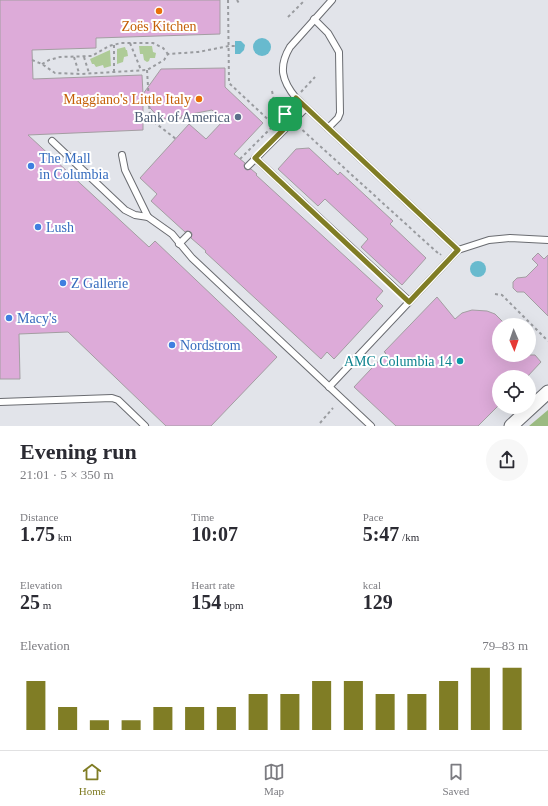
<!DOCTYPE html>
<html lang="en">
<head>
<meta charset="utf-8">
<style>
	body { margin:0; font-family:Georgia,serif; background:#f7f7f7; color:#2b2b33; height:100vh; display:flex; flex-direction:column; font-size:15px; white-space:nowrap }
	* { box-sizing:border-box; margin:0 }
	p { font-size:13px; color:#7c7c81 }
	.icon { flex:none; width:22px; height:22px; fill:none; stroke:currentColor; stroke-width:2; stroke-linecap:round; stroke-linejoin:round }
	.map { position:relative; height:426px; overflow:hidden }
	.sheet { display:flex; flex-direction:column; background:#fff; flex:1 }
	.sheet>* { flex:none }
	.needle { width:26px; rotate:178deg }
	.controls { position:absolute; left:492px; top:318px; display:grid; gap:8px }
	.controls a { display:grid; place-items:center; width:44px; height:44px; border-radius:50%; background:#fff; box-shadow:0 4px 16px #0002; font-size:20px }
	.pin { position:absolute; display:grid; place-items:center; width:34px; height:34px; color:#fff; margin:-17px; border-radius:8px; box-shadow:0 2px 6px #0006 }
	.round { display:grid; place-items:center; flex:none; width:42px; height:42px; border-radius:21px; background:#f7f7f7 }
	.summary { display:flex; align-items:center; justify-content:space-between; height:68px; padding:0 20px }
	h1 { font-size:22px; font-weight:600; line-height:30px }
	.stats { display:grid; grid-template-columns:repeat(3,1fr); gap:6px; height:68px; padding:4px 20px }
	.stats div { display:grid; align-content:center }
	.stats b { font-size:20px; font-weight:600 }
	.stats small { font-size:11px; font-weight:400 }
	.stats p { font-size:11px }
	.chart { height:112px; padding:8px 20px }
	.chart p { display:flex; justify-content:space-between }
	.chart svg { width:100%; height:72px; margin-top:4px; stroke:#807d25; stroke-width:6 }
	.menu { display:flex; justify-content:space-around; align-items:center; height:56px; border-top:1px solid #e1e1e2; background:#fff; font-size:11px; color:#7c7c81 }
	.menu a { display:grid; justify-items:center; gap:2px }
	.menu .current { color:#807d25 }
	.map>svg:first-child { display:block }
	.green { fill:#aecb97 }
	.forest { fill:#9bbb82 }
	.water { fill:#68bace }
	.building { fill:#ddabd9; stroke:#a39ea2 }
	.lines { fill:none; stroke-linecap:round; stroke-linejoin:round }
	.service-casing { stroke:#6a6c71; stroke-width:8 }
	.minor-casing { stroke:#6a6c71; stroke-width:15 }
	.path { stroke:#999b9f; stroke-width:2; stroke-dasharray:3 3; stroke-linecap:butt }
	.service { stroke:#fff; stroke-width:6 }
	.minor { stroke:#fff; stroke-width:13 }
	.route-casing { stroke:#fff; stroke-width:8 }
	.route { stroke:#807d25; stroke-width:5 }
	.food-dot { fill:#e8710a; stroke:#fff; stroke-width:1.5 }
	.service-dot { fill:#5c6f8a; stroke:#fff; stroke-width:1.5 }
	.shop-dot { fill:#3f7fe0; stroke:#fff; stroke-width:1.5 }
	.culture-dot { fill:#0f9aa8; stroke:#fff; stroke-width:1.5 }
	.labels { text-anchor:middle; dominant-baseline:central; stroke-width:4; stroke-linejoin:round; paint-order:stroke }
	.food-label { font-size:14px; fill:#c56008; stroke:#fff }
	.service-label { font-size:14px; fill:#4e5e75; stroke:#fff; text-anchor:end }
	.shop-label { font-size:14px; fill:#366cbe; stroke:#fff; text-anchor:start }
	.culture-label { font-size:14px; fill:#0d838f; stroke:#fff; text-anchor:end }
</style>
</head>
<body>
<div class="map">
<svg width="548" height="426" viewBox="0 0 548 426">
	<rect width="100%" height="100%" fill="#e2e4ea"/>
	<g class="green">
		<polygon points="139,46 152,46 153,52 156,53 155,58 150,58 149,61 147,62 144,60 143,54 140,54"/>
		<polygon points="125,47 126,50 127,50 128,56 124,57 123,62 117,64 117,49"/>
		<polygon points="110,50 111,66 104,68 103,65 96,67 94,64 92,64 90,59"/>
	</g>
	<polygon class="forest" points="548,410 548,426 529,426"/>
	<g class="water">
		<circle cx="262" cy="47" r="9"/>
		<polygon points="235,41 241,41 245,45 244,50 240,54 235,54"/>
		<circle cx="478" cy="269" r="8"/>
	</g>
	<g class="building">
		<polygon points="0,0 220,0 220,34 96,38 96,48 32,50 33,79 142,75 143,94 161,69 225,68 225,87 263,123 234,154 245,163 244,165 245,169 247,170 251,169 257,174 256,175 383,291 376,299 383,306 334,359 327,352 321,359 205,252 206,251 191,238 192,234 191,232 187,231 185,232 151,201 157,194 140,178 189,124 206,139 223,121 212,110 181,116 183,118 160,119 143,100 143,130 28,135 149,247 155,241 277,357 211,426 166,426 68,332 19,334 20,379 0,379"/>
		<polygon points="309,148 338,175 340,172 393,221 390,224 426,258 402,285 361,247 368,239 325,199 318,206 278,169 296,149"/>
		<polygon points="538,253 544,259 548,255 548,316 524,292 517,292 513,288 513,282 517,278 526,277 538,265 532,259"/>
		<polygon points="437,297 455,319 462,313 472,310 487,311 495,314 506,325 499,325 499,355 535,355 541,362 527,377 499,377 499,405 478,426 396,426 354,387 386,353 384,352"/>
	</g>
	<g class="lines">
		<defs>
			<g id="service">
				<path d="M332,0L290,47C278,67 282,81 296,98L458,250"/>
				<polyline points="314,19 328,33 339,52 340,113 338,118 328,128"/>
				<polyline points="52,141 125,210 135,215 148,217"/>
				<polyline points="122,155 125,170 148,217 172,234 192,258 371,426"/>
				<polyline points="255,158 409,301"/>
				<polyline points="248,166 306,108"/>
				<polyline points="179,244 188,235"/>
				<polyline points="329,387 458,250 489,240 510,238 548,240"/>
				<polyline points="0,402 112,398 118,400 145,426"/>
			</g>
			<polyline id="minor" points="511,426 548,392"/>
		</defs>
		<use href="#service" class="service-casing"/>
		<use href="#minor" class="minor-casing"/>
		<g class="path">
			<polyline points="228,0 229,83 274,125"/>
			<polyline points="237,0 240,5"/>
			<polyline points="288,17 305,0"/>
			<polyline points="130,43 141,70"/>
			<polyline points="114,45 114,72"/>
			<polyline points="74,57 79,73"/>
			<polyline points="84,57 89,73"/>
			<polyline points="32,60 42,64 55,73 81,74 147,70 164,60 168,54 198,52 229,46 235,46"/>
			<polyline points="42,64 49,60 60,57 92,56 109,46 121,43 153,43 163,48 168,54"/>
			<polyline points="147,70 150,119 176,139"/>
			<polyline points="272,91 275,105 287,117"/>
			<polyline points="301,92 315,77"/>
			<polyline points="298,126 440,255 441,254"/>
			<polyline points="240,159 285,114 291,105"/>
			<polyline points="495,294 502,295 548,341"/>
			<polyline points="320,423 333,408"/>
		</g>
		<use href="#service" class="service"/>
		<use href="#minor" class="minor"/>
	</g>
	<g class="lines">
		<defs>
			<polygon id="route" points="296,98 458,250 409,302 255,158 292,121 285,114"/>
		</defs>
		<use href="#route" class="route-casing"/>
		<use href="#route" class="route"/>
	</g>
	<g class="food-dot">
		<circle cx="159" cy="11" r="4"/>
		<circle cx="199" cy="99" r="4"/>
	</g>
	<circle class="service-dot" cx="238" cy="117" r="4"/>
	<g class="shop-dot">
		<circle cx="31" cy="166" r="4"/>
		<circle cx="38" cy="227" r="4"/>
		<circle cx="63" cy="283" r="4"/>
		<circle cx="9" cy="318" r="4"/>
		<circle cx="172" cy="345" r="4"/>
	</g>
	<circle class="culture-dot" cx="460" cy="361" r="4"/>
	<g class="labels">
		<g class="food-label">
			<text x="159" y="26">Zoës Kitchen</text>
			<text x="191" y="99" text-anchor="end">Maggiano's Little Italy</text>
		</g>
		<g class="service-label">
			<text x="230" y="117">Bank of America</text>
		</g>
		<g class="shop-label">
			<text x="39" y="158">The Mall<tspan x="39" dy="16">in Columbia</tspan></text>
			<text x="46" y="227">Lush</text>
			<text x="71" y="283">Z Gallerie</text>
			<text x="17" y="318">Macy's</text>
			<text x="180" y="345">Nordstrom</text>
		</g>
		<g class="culture-label">
			<text x="452" y="361">AMC Columbia 14</text>
		</g>
	</g>
</svg>
<div class="controls">
<a><svg class="needle" viewBox="-14 -14 28 28"><path d="M0-13l5 13h-10z" fill="#e53935"/><path d="M0 13l5-13h-10z" fill="#7c7c81"/></svg></a>
<a><svg class="icon" aria-label="locate" viewBox="0 0 24 24"><circle cx="12" cy="12" r="6"/><path d="M12 2v4M12 18v4M2 12h4M18 12h4"/></svg></a>
</div>
<div class="pin" style="left:285px;top:114px;background:#1e9e55"><svg class="icon" aria-label="arrive" viewBox="0 0 24 24"><path d="M6 21V4h12l-3 4 3 4H6"/></svg></div>
</div>
<section class="sheet">
<div class="summary"><div><h1>Evening run</h1><p>21:01 · 5 × 350 m</p></div><a class="round"><svg class="icon" aria-label="share" viewBox="0 0 24 24"><path d="M12 15V3M7 8l5-5 5 5M5 13v7h14v-7"/></svg></a></div>
<div class="stats">
<div><p>Distance</p><b>1.75<small> km</small></b></div>
<div><p>Time</p><b>10:07</b></div>
<div><p>Pace</p><b>5:47<small> /km</small></b></div>
</div>
<div class="stats">
<div><p>Elevation</p><b>25<small> m</small></b></div>
<div><p>Heart rate</p><b>154<small> bpm</small></b></div>
<div><p>kcal</p><b>129</b></div>
</div>
<div class="chart"><p><span>Elevation</span>79–83 m</p>
<svg viewBox="0 0 160 44" preserveAspectRatio="none"><path d="M5 44V14M15 44V30M25 44V38M35 44V38M45 44V30M55 44V30M65 44V30M75 44V22M85 44V22M95 44V14M105 44V14M115 44V22M125 44V22M135 44V14M145 44V6M155 44V6"/></svg>
</div>
</section>
<nav class="menu">
<a class="current"><svg class="icon" aria-label="home" viewBox="0 0 24 24"><path d="M3 11l9-7 9 7M6 9v11h12V9"/></svg>Home</a>
<a><svg class="icon" aria-label="map" viewBox="0 0 24 24"><path d="M3 6l6-2 6 2 6-2v14l-6 2-6-2-6 2zM9 4v14M15 6v14"/></svg>Map</a>
<a><svg class="icon" aria-label="saved" viewBox="0 0 24 24"><path d="M7 4h10v16l-5-4-5 4z"/></svg>Saved</a>
</nav>
</body>
</html>
